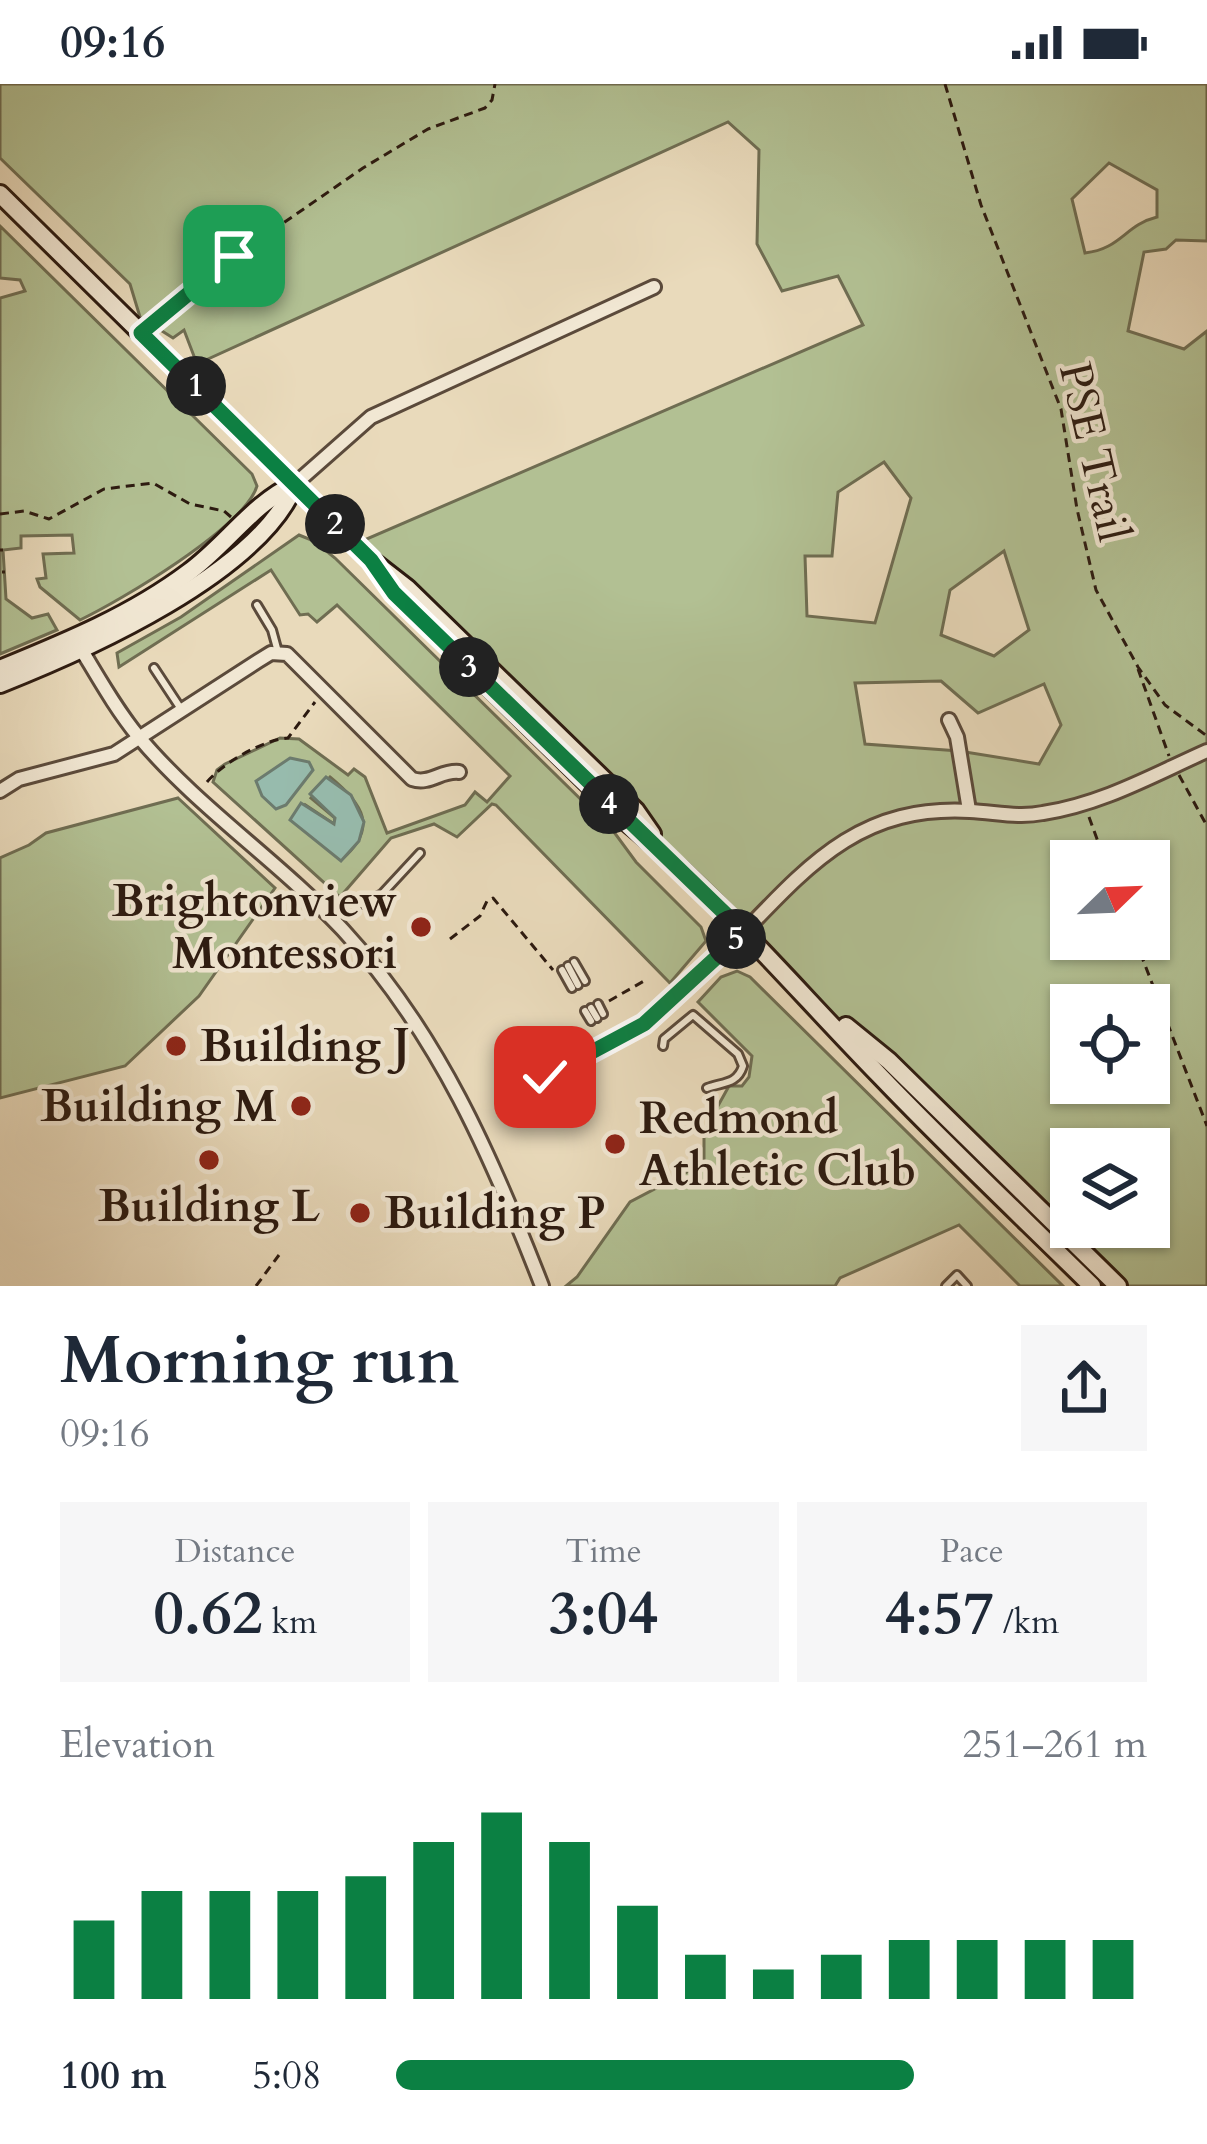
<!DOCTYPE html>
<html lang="en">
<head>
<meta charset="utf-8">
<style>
	body { margin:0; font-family:Cardo,serif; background:#f6f6f7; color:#1f2937; height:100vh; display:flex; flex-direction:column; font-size:45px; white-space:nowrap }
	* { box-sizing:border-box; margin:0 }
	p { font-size:39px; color:#747a83 }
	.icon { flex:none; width:66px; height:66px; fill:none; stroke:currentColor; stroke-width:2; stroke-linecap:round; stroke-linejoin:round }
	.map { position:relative; height:1202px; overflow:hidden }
	.drawer { display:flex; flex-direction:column; background:#fff; flex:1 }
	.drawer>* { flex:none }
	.needle { width:78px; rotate:67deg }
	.tools { position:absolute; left:1050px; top:756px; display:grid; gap:24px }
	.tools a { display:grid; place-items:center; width:120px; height:120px; border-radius:0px; background:#fff; box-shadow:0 3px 9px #0004; font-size:60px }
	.pin { position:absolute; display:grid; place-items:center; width:102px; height:102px; color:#fff; margin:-51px; border-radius:24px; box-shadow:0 6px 18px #0006 }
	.km { position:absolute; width:60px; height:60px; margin:-30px; border-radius:50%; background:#222; color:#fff; font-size:33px; line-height:60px; text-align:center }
	.round { display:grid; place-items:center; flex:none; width:126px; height:126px; border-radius:0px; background:#f6f6f7 }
	.overview { display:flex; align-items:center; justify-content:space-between; height:204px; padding:0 60px }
	h1 { font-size:66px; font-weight:700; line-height:90px }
	.metrics { display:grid; grid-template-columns:repeat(3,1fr); gap:18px; height:204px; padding:12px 60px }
	.metrics div { display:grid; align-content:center; border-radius:0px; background:#f6f6f7; text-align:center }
	.metrics b { font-size:60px; font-weight:700 }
	.metrics small { font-size:33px; font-weight:400 }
	.metrics p { font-size:33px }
	.chart { height:336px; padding:24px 60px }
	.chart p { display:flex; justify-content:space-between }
	.chart svg { width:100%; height:216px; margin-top:12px; stroke:#0b8043; stroke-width:6 }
	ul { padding:0 60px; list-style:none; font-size:39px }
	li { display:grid; grid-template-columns:192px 144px 1fr; align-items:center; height:90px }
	li i { height:30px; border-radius:15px; background:#0b8043 }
	.status { display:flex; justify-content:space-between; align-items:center; height:84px; padding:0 60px; background:#fff; direction:ltr }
	.status svg { height:33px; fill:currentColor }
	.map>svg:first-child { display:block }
	.green { fill:#b2c093; stroke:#6f6d52; stroke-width:3; fill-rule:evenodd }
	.water { fill:#97bbad; stroke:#6c7b6e; stroke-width:3 }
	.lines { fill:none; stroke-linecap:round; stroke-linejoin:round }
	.lane-casing { stroke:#5b4a3b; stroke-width:12 }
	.street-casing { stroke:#5b4a3b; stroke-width:18 }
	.secondary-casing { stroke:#2c1a10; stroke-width:22 }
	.path { stroke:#2c1a10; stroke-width:3; stroke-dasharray:9 6; stroke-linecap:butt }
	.lane { stroke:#f1e7d3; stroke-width:6 }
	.street { stroke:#f1e7d3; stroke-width:12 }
	.secondary { stroke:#f1e7d3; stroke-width:16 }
	.route-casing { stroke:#fff; stroke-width:24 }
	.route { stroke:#0b8043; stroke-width:15 }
	.poi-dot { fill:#8f2418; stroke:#f1e7d3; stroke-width:4.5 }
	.labels { text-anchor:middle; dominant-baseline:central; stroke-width:9; stroke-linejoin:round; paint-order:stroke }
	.street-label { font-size:45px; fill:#2c1a10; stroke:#f1e7d3 }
	.poi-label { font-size:45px; font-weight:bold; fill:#2c1a10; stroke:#f1e7d3; text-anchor:start }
</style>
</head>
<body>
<div class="status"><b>09:16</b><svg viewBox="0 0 49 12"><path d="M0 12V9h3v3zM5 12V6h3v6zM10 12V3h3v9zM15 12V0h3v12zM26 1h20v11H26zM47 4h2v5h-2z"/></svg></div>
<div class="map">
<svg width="1207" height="1202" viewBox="0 0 1207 1202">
	<rect width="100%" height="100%" fill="#e9dabb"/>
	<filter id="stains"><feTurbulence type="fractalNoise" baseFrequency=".00167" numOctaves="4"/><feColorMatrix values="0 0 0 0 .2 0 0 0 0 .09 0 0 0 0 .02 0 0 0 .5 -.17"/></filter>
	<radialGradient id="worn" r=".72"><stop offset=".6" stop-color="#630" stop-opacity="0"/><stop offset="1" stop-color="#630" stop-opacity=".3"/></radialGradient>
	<g class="green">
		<path d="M0,0H1207V157L1176,156L1166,165L1144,168L1128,247L1184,265L1207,247V1202H1118L889,977L808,912L355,460L863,241L838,192L782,207L757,160L759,66L728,38L197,280L184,246L173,254L140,233L130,200L0,74ZM1109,79L1157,106V133C1125,141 1121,165 1085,169L1072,115ZM884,378L911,414L875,539L807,532L805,472H832L838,408ZM1004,467L1029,546L994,572L941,551L950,506ZM941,597L978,629L1044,600L1061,641L1039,680L959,667L865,660L855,599ZM1071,777H1149V855H1071ZM1071,921H1149V999H1071ZM1071,1065H1149V1143H1071Z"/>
		<path d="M0,142L252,390L257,402C245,443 120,517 80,536L40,503L37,495L46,494L43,470L74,469L72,451L21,452V464L3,466L6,515L32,534L48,530L57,546L0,570V214L25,207L20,196L0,194Z"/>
		<path d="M299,451L314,457L335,474L614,748L636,778L701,843L706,857L670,899L496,721L492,720L457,753L434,740L391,754L340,813L213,698L217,686L225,680L280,654L299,655L348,691L354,685L365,693L387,749L465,721L475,708L487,718L510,692L337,521L317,538L308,530L300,531L271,486L119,583L117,569L181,533ZM330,693C363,720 379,744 341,776L304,720L334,740L335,734L311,714Z"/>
		<polygon points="178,714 275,804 199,912 125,982 0,1014 0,774 29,761 46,749"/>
		<polygon points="737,887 750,893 1063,1202 1020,1202 959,1141 840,1194 835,1202 566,1202 577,1193 630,1118 704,1079 704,1047 729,1002 742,1002 749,993 752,972 698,918 721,893"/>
	</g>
	<g class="water">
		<polygon points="290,674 309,678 313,686 286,721 276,725 262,712 256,697"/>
		<polygon points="326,693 351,711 364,738 359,757 341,777 290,736 301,719 334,740 335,734 310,710"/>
	</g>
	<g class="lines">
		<defs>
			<g id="lane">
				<polyline points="257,521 272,546 278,568"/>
				<polyline points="154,584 181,625"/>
				<polyline points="362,820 382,810 420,769"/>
				<polyline points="574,878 585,897"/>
				<polyline points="568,882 578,901"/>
				<polyline points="562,886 572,904"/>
				<polyline points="598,920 603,930"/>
				<polyline points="591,924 597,934"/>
				<polyline points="585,927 591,937"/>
				<path d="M663,962L664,955L693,931L738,970L743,982C737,1001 722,998 707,1004"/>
				<polyline points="545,993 644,941 741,850"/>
				<polyline points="946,1202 957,1191 967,1202"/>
			</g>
			<g id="street">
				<polyline points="295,400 371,333 654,203"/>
				<path d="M78,560C97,591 115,624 138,652C198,724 279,777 343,846C438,949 492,1073 542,1202"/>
				<polyline points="949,636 957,653 969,726"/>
				<path d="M0,707L19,695L114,670L258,577L271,569L287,570L412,695C430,701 441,686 459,688"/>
				<path d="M744,848C812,777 863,721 970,727C995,728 1018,734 1043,729C1102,720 1153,691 1207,667"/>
			</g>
			<g id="secondary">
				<polyline points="0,110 371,476 407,504 636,727 652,750"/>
				<path d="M371,476L394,509L628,739C721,816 798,908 882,994C950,1065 1022,1133 1092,1202"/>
				<path d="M0,585C66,558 132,531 189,488C226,461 253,419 295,400"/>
				<path d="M0,600C86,566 260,489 295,400"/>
				<polyline points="846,942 889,977 1118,1202"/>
			</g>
		</defs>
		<use href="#lane" class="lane-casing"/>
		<use href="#street" class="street-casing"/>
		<use href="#secondary" class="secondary-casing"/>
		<g class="path">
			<polyline points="945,0 981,121 1061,325 1077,425 1096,506 1138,583 1165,621 1207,652"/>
			<polyline points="153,238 234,173 363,84 428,45 485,24 492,16 495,0"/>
			<polyline points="0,430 24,427 49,435 104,405 153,399 190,420 224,427 231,433"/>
			<polyline points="0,466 3,466"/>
			<polyline points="2,488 5,488"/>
			<polyline points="1138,585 1169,672"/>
			<polyline points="1179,691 1207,742"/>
			<path d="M207,698C223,679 262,656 288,654L315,618"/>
			<polyline points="1089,733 1105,777"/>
			<polyline points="450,855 480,832 487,817 493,814 553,886"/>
			<polyline points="1135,855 1207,1042"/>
			<polyline points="609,917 644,897"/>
			<polyline points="256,1202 279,1171"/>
		</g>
		<use href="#lane" class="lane"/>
		<use href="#street" class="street"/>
		<use href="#secondary" class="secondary"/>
	</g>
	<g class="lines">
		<defs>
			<polyline id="route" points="234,172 141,249 371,476 394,509 744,848 644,940 545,993"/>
		</defs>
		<use href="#route" class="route-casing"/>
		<use href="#route" class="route"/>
	</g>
	<g class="poi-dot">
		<circle cx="421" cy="843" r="12"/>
		<circle cx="176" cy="962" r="12"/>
		<circle cx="301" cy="1022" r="12"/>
		<circle cx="615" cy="1060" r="12"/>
		<circle cx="209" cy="1076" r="12"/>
		<circle cx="360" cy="1129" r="12"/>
	</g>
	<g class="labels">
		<g class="street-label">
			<text transform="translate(1094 368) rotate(77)">PSE Trail</text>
		</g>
		<g class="poi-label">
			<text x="397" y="817" text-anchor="end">Brightonview<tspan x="397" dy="52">Montessori</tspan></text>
			<text x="200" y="962">Building J</text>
			<text x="277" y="1022" text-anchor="end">Building M</text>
			<text x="639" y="1034">Redmond<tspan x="639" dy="52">Athletic Club</tspan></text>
			<text x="209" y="1122" text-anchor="middle">Building L</text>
			<text x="384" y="1129">Building P</text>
		</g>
	</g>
	<rect width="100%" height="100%" filter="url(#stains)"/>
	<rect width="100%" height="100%" fill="url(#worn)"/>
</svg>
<div class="tools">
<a><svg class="needle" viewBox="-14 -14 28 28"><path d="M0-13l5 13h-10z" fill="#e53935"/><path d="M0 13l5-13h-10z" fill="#747a83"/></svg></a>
<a><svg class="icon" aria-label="locate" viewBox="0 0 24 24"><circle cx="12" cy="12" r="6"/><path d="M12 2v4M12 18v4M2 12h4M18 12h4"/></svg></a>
<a><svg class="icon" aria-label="layers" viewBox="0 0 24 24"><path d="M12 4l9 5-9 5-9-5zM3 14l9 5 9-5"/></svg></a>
</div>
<div class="pin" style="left:234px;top:172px;background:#1e9e55"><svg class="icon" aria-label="arrive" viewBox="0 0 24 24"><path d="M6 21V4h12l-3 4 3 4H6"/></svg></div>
<div class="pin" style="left:545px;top:993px;background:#d93025"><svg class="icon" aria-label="check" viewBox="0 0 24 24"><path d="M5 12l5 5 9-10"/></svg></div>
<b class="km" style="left:196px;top:302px">1</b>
<b class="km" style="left:335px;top:440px">2</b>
<b class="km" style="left:469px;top:583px">3</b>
<b class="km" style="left:609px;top:720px">4</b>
<b class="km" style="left:736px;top:855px">5</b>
</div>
<section class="drawer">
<div class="overview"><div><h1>Morning run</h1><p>09:16</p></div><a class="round"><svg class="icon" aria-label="share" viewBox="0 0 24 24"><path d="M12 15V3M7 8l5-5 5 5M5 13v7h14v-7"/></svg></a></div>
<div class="metrics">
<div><p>Distance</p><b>0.62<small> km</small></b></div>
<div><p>Time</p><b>3:04</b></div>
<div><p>Pace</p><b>4:57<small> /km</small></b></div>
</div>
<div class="chart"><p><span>Elevation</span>251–261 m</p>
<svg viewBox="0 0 160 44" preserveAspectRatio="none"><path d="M5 44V28M15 44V22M25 44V22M35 44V22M45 44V19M55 44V12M65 44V6M75 44V12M85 44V25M95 44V35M105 44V38M115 44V35M125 44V32M135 44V32M145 44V32M155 44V32"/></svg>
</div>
<ul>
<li><b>100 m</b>5:08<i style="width:69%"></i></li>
</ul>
</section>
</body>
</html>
